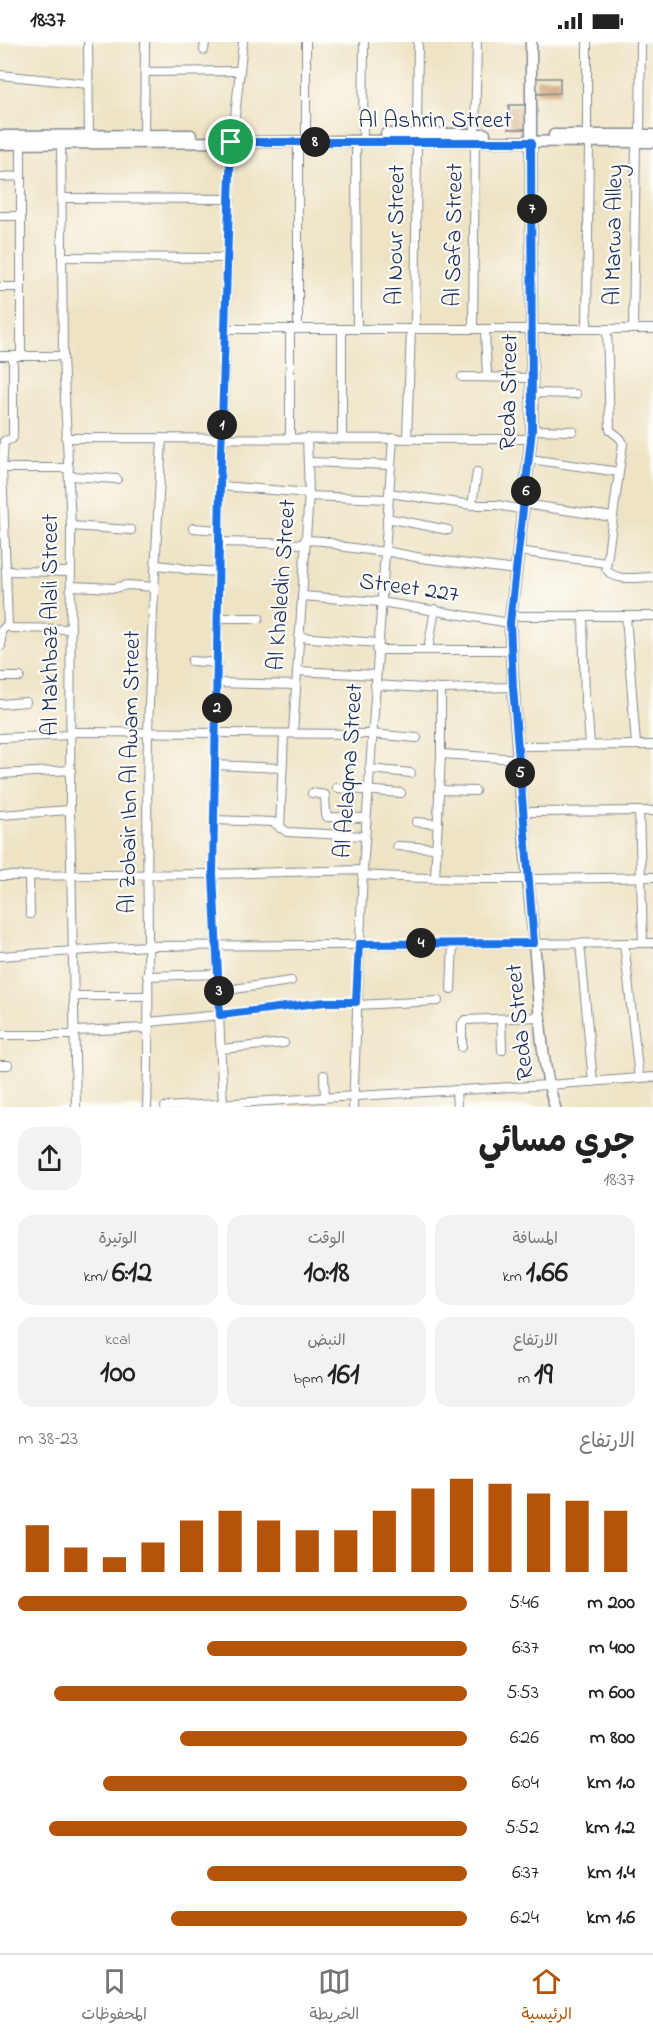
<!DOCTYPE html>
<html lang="ar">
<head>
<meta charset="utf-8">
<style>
	body { margin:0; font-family:"Indie Flower","Playpen Sans Arabic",sans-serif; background:#f2f2f2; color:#222; direction:rtl; height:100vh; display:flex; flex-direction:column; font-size:22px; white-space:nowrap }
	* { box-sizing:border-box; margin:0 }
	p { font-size:20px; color:#767676 }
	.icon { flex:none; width:33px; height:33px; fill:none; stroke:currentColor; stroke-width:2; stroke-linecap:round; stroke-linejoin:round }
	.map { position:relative; height:1065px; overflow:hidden; direction:ltr }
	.panel { display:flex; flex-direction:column; background:#fff; flex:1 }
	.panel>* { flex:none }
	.pin { position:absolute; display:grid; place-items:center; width:51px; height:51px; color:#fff; margin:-26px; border:3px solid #fff; border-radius:50%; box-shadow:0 2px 6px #0007 }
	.km { position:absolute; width:30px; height:30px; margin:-15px; border-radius:50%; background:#222; color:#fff; font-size:16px; line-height:30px; text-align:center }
	.round { display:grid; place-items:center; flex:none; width:63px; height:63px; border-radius:18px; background:#f2f2f2 }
	.summary { display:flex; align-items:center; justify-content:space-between; height:102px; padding:0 18px }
	h1 { font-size:33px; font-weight:700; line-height:45px }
	.figures { display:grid; grid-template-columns:repeat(3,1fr); gap:9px; height:102px; padding:6px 18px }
	.figures div { display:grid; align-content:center; border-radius:15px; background:#f2f2f2; text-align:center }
	.figures b { font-size:30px; font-weight:700 }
	.figures small { font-size:16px; font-weight:400 }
	.figures p { font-size:16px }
	.chart { height:168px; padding:12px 18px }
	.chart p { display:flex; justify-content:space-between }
	.chart svg { width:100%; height:108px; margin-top:6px; stroke:#b45309; stroke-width:6 }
	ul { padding:0 18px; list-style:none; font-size:20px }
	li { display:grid; grid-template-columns:96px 72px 1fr; align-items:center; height:45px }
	li i { height:15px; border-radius:8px; background:#b45309 }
	.status { display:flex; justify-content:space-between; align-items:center; height:42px; padding:0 30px; background:#fff; direction:ltr }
	.status svg { height:16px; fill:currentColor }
	.tabs { display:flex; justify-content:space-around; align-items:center; height:84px; border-top:2px solid #e0e0e0; background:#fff; font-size:16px; color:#767676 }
	.tabs a { display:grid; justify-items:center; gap:3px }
	.tabs .active { color:#b45309 }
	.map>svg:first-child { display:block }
	.building { fill:#cda072 }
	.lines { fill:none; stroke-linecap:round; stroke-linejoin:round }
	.minor-casing { stroke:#848991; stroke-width:10 }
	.tertiary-casing { stroke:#848991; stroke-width:13 }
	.minor { stroke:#fff; stroke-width:8 }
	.tertiary { stroke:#fff; stroke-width:10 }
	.route-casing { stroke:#fff; stroke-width:12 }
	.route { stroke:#1a73e8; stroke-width:8 }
	.labels { text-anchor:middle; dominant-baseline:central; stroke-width:4.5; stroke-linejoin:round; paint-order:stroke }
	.street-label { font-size:24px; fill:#1b2f5e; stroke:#fdfcf7 }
</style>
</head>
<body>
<div class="status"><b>18:37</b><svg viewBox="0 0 49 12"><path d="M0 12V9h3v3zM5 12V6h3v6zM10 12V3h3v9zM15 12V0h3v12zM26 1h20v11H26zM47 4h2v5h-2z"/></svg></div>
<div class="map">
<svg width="653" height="1065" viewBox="0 0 653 1065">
	<rect width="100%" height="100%" fill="#fdfcf7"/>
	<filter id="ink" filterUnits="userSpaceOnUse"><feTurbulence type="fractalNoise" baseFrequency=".0167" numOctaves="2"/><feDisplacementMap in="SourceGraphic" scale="12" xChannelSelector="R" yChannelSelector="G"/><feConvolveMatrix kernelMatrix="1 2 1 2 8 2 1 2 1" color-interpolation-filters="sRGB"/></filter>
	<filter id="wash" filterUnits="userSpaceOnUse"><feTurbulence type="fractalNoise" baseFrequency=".008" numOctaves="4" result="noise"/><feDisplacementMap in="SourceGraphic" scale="24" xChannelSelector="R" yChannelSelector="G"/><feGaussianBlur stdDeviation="1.35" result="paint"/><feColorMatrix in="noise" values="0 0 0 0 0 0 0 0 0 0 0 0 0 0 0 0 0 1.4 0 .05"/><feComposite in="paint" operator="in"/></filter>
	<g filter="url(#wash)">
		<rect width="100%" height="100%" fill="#eee3c4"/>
		<g id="blocks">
			<g class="building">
				<polygon points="536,36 560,36 560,51 536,52"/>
				<rect x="509" y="63" width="17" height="24"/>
			</g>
		</g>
	</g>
	<g filter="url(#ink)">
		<use href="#blocks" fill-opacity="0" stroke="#848991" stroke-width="1.5"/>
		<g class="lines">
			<defs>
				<g id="minor">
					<polyline points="88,0 89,94"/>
					<polyline points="587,0 587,93"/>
					<polyline points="204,8 205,0"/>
					<polyline points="145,30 240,29"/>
					<polyline points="0,33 88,42"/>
					<polyline points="306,92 306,0"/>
					<polyline points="363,92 364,0"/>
					<polyline points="417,92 418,0"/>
					<polyline points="475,92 477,0"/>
					<polyline points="144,93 145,0"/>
					<polyline points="640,93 641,0"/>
					<polyline points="356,99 357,287"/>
					<polyline points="298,100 298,287"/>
					<polyline points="21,102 21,314"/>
					<polyline points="61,102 63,314 71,484 70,768 76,1065"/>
					<polyline points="0,135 21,134"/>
					<polyline points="62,156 230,157"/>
					<polyline points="0,174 21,174"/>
					<polyline points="62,215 228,216"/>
					<polyline points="0,245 21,245"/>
					<polyline points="226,287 653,287"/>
					<polyline points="290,287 290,396"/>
					<polyline points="415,287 417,100"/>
					<polyline points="473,287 475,100"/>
					<polyline points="485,287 487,335"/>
					<polyline points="587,287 589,100"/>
					<path d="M607,287L610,388L620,396L623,401L606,526C613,541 639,535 653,535"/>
					<polyline points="633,287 636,100"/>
					<polyline points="0,314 63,314"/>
					<polyline points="13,314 13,395 12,397 4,399 2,426 8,584 11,586 71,587"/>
					<polyline points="462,335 532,336"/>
					<polyline points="532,351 576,352"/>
					<polyline points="532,388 573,389"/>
					<polyline points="66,396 532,397"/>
					<polyline points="342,396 342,287"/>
					<polyline points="407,396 411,287"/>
					<polyline points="530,417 619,430"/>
					<polyline points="308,420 391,423"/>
					<polyline points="0,426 69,426"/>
					<polyline points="70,434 117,437"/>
					<polyline points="221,444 309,451"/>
					<polyline points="389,451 472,463 497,463 524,468"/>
					<polyline points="308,454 388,457"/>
					<polyline points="524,462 612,475"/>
					<polyline points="472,463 477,430"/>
					<polyline points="387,476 448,488"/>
					<polyline points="71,484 131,488"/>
					<polyline points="193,486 220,488"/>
					<polyline points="305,498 324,499 345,505 385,510"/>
					<polyline points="219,500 305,502"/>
					<polyline points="385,509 421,516 516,528"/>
					<polyline points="518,509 606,521"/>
					<polyline points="156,523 175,525 189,528 219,530"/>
					<polyline points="6,529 71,530"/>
					<polyline points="71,544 115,546 127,543 155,545"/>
					<polyline points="302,554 381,560 510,581"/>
					<polyline points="511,574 653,574"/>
					<polyline points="583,574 585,661 588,674 590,703"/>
					<polyline points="626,574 636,703"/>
					<polyline points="219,576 259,576"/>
					<polyline points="299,595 378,601"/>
					<polyline points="1,604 1,589 8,582"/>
					<polyline points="377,608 511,608"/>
					<polyline points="428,608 435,567"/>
					<polyline points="192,619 218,621"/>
					<polyline points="297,629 375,633"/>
					<polyline points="0,635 20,635"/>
					<polyline points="218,641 296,643"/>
					<polyline points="375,643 441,647 513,645"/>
					<polyline points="0,662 26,660"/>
					<polyline points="71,690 371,692 417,696"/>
					<polyline points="293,691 309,451 307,396"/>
					<polyline points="0,696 71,693"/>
					<polyline points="518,704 653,703"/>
					<polyline points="441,712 519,717"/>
					<polyline points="216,723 282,726"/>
					<polyline points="369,727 411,731"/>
					<polyline points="0,732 71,728"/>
					<polyline points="337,746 401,751"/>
					<polyline points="440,748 475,749"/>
					<polyline points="312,751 325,753 326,773 327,775 366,776"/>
					<polyline points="639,769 643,901"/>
					<polyline points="523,770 653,769"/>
					<polyline points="0,773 70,768"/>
					<polyline points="215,778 273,780 287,790 365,794"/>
					<polyline points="416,780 438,782"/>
					<polyline points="280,786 284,692"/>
					<polyline points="397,804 437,806"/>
					<path d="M362,833C459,839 556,837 653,835"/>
					<polyline points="0,834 213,832 363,828"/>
					<polyline points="29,834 30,872"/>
					<polyline points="435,837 441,712 441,647"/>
					<polyline points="580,901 593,1040"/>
					<polyline points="624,901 639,1036"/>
					<polyline points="0,914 147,904 653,901"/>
					<polyline points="147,934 218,932"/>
					<polyline points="451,947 453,901"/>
					<polyline points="219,949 291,939"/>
					<polyline points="73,954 148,954"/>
					<polyline points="356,963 438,959"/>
					<polyline points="501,977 502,1008"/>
					<polyline points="149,980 220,973 325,960 356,960"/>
					<polyline points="74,989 149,986"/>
					<polyline points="0,993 74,993"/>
					<polyline points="462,1005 462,982 465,978 541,975"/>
					<polyline points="221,1007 284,1001"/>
					<polyline points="0,1023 8,1023"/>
					<polyline points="324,1033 325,1056"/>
					<polyline points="456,1048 457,1065"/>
					<path d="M147,1065C151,941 145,816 148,692C151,593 157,495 162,396"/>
					<polyline points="165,1065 548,1043 653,1035"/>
					<polyline points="223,1065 213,832 219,500 231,112 243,0"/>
					<polyline points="353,1065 363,828 393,396"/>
				</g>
				<g id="tertiary">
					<polyline points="531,0 531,93"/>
					<polyline points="386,92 485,92"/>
					<polyline points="554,93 653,93"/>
					<polyline points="0,94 191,93"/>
					<path d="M531,100L532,388L510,581L511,608C517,709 525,811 535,912C539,960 540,1019 555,1065"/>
					<polyline points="0,102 356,99 653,100"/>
				</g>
			</defs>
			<use href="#minor" class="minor-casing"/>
			<use href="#tertiary" class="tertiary-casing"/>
			<use href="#minor" class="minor"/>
			<use href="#tertiary" class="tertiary"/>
		</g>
	</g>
	<g class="lines" filter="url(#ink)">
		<defs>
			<polygon id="route" points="231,100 531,100 532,388 510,581 513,645 534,901 359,902 356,960 325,960 220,973 213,832 220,444"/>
		</defs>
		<use href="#route" class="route-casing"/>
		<use href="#route" class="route"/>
	</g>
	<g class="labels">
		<g class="street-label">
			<text x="435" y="79">Al Ashrin Street</text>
			<text transform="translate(397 193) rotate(-89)">Al Nour Street</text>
			<text transform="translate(455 193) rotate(-89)">Al Safa Street</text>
			<text transform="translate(615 193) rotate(-89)">Al Marwa Alley</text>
			<text transform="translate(510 350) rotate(-89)">Reda Street</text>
			<text transform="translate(283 543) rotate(-86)">Al Khaledin Street</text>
			<text transform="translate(409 547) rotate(8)">Street 227</text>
			<text transform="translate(51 583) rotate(-90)">Al Makhbaz Alali Street</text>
			<text transform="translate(350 729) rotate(-86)">Al Aelaqma Street</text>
			<text transform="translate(131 730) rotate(-89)">Al Zobair Ibn Al Awam Street</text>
			<text transform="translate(521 980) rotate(-96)">Reda Street</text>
		</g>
	</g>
</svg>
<div class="pin" style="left:231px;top:100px;background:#1e9e55"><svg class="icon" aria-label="arrive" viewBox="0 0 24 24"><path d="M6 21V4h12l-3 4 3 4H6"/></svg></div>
<b class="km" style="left:222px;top:383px">1</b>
<b class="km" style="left:217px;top:666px">2</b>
<b class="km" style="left:219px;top:949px">3</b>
<b class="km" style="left:421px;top:901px">4</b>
<b class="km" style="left:520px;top:731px">5</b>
<b class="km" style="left:526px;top:449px">6</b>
<b class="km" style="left:532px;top:167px">7</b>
<b class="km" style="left:315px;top:100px">8</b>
</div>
<section class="panel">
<div class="summary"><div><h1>جري مسائي</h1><p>18:37</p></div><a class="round"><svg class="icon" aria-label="share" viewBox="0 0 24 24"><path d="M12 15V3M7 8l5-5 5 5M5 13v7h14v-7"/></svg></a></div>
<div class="figures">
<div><p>المسافة</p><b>1.66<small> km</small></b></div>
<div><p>الوقت</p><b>10:18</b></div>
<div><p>الوتيرة</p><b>6:12<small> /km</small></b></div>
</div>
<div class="figures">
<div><p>الارتفاع</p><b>19<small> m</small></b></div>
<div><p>النبض</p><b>161<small> bpm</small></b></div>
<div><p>kcal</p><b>100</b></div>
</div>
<div class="chart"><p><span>الارتفاع</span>23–38 m</p>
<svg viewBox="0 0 160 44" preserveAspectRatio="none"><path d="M5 44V25M15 44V34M25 44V38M35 44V32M45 44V23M55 44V19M65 44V23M75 44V27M85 44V27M95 44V19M105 44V10M115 44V6M125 44V8M135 44V12M145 44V15M155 44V19"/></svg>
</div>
<ul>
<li><b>200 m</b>5:46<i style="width:100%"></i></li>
<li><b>400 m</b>6:37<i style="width:58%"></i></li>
<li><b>600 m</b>5:53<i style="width:92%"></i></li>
<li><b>800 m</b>6:26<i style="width:64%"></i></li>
<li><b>1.0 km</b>6:04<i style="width:81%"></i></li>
<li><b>1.2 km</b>5:52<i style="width:93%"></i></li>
<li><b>1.4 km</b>6:37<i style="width:58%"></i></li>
<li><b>1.6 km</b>6:24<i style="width:66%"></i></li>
</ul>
</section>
<nav class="tabs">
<a class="active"><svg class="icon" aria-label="home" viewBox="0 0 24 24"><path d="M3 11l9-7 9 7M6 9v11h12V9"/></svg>الرئيسية</a>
<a><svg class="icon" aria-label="map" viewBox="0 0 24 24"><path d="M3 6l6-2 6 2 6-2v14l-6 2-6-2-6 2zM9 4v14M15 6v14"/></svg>الخريطة</a>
<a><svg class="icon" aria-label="saved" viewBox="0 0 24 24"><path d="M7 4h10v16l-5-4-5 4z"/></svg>المحفوظات</a>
</nav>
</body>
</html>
